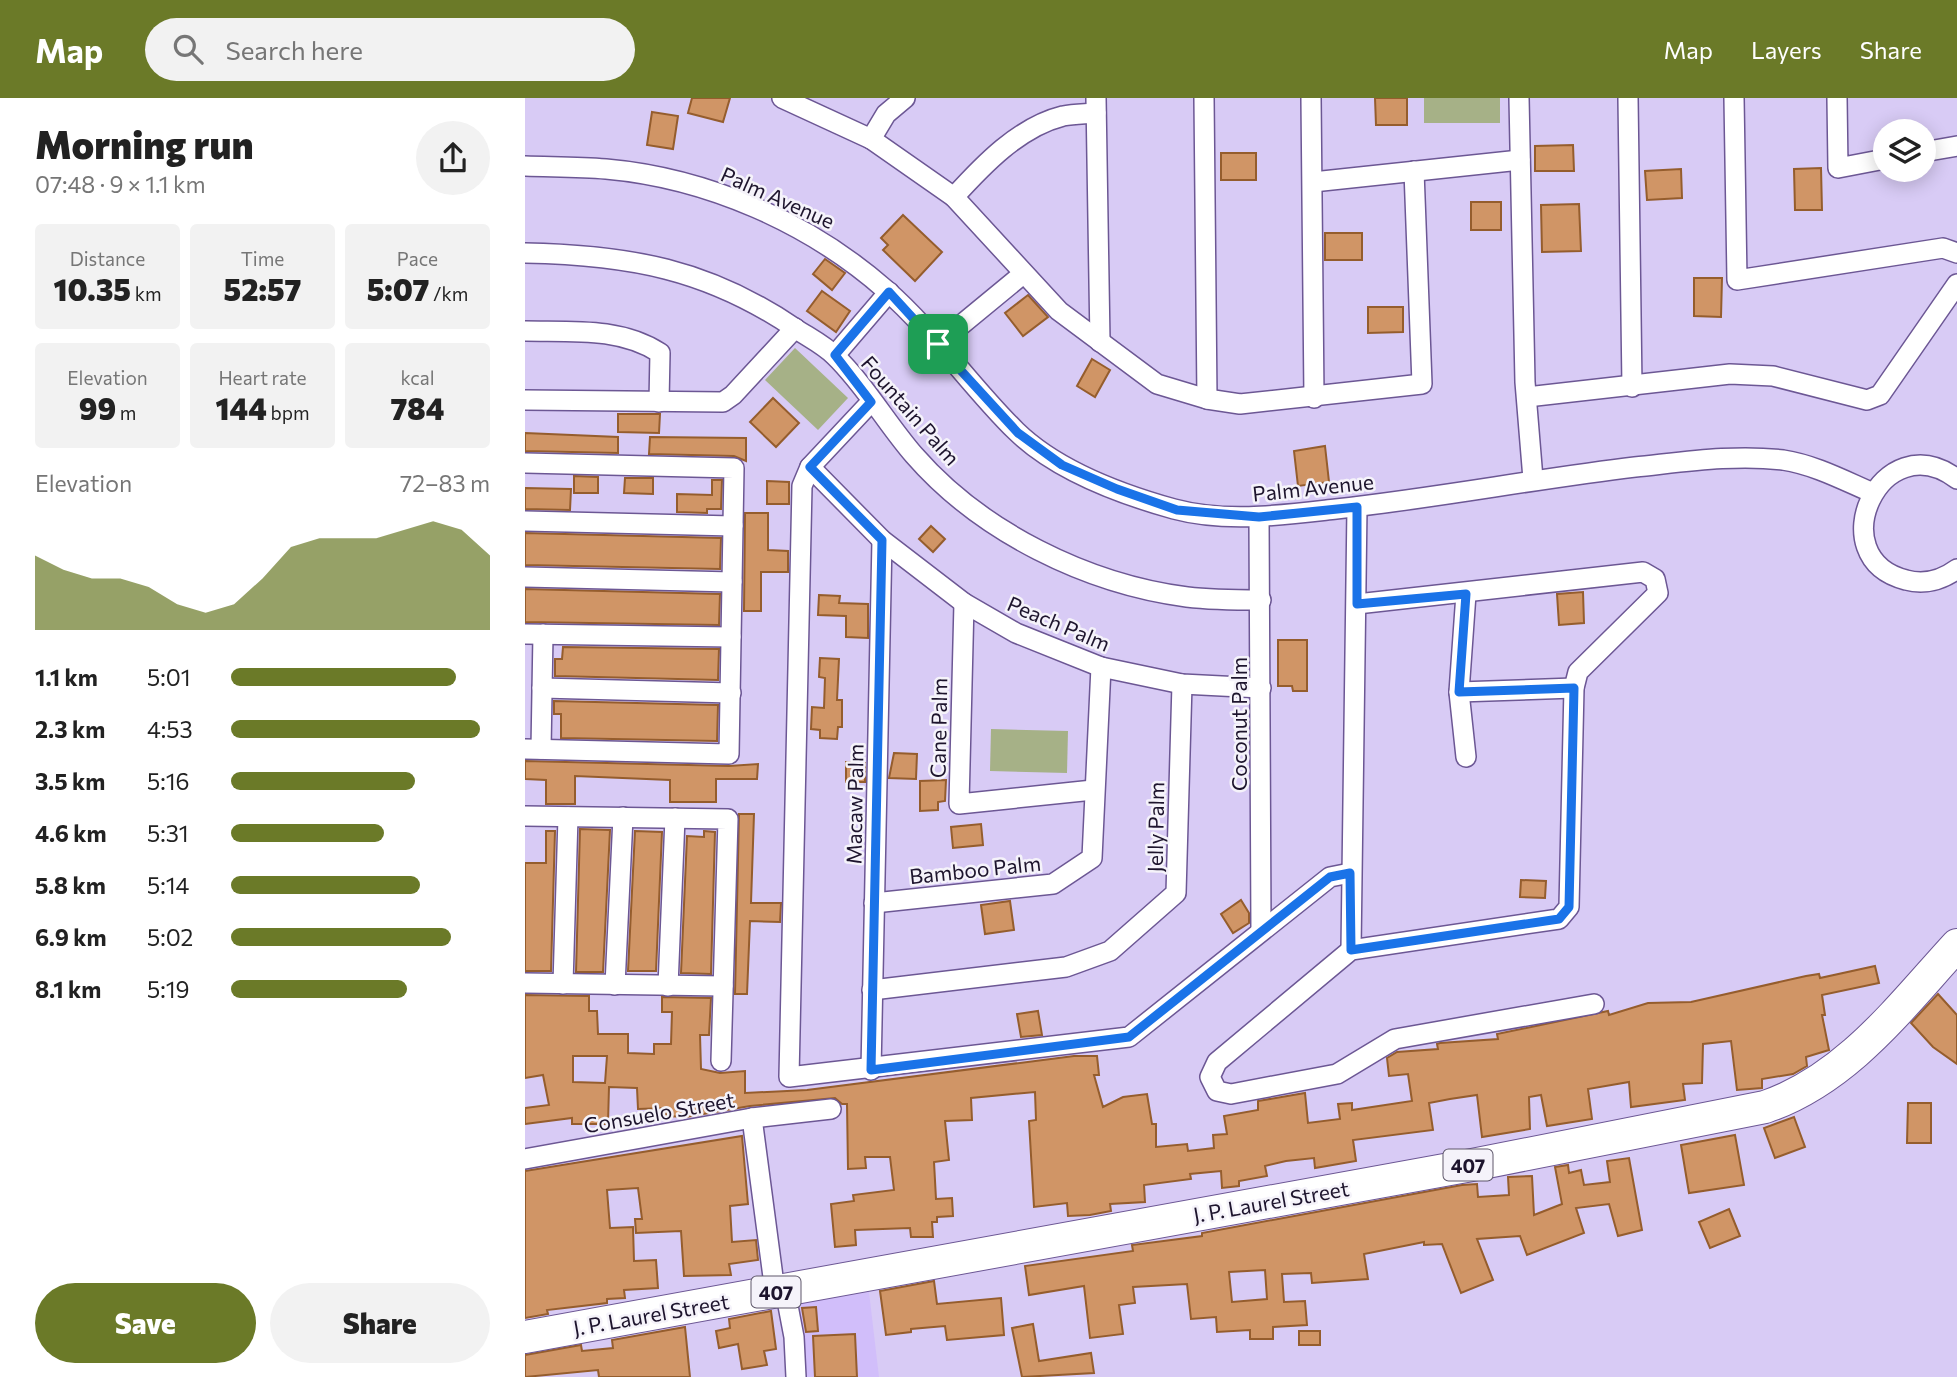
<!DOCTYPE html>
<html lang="en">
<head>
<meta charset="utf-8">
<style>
	body { margin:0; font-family:Commissioner,sans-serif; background:#f2f2f2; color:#222; height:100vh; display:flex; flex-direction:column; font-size:26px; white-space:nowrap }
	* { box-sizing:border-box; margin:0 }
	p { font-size:23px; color:#767676 }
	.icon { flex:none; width:38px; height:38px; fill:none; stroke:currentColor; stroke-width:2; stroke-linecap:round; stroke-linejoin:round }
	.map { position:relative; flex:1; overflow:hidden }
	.drawer { display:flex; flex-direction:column; background:#fff; width:525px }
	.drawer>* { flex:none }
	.tools { position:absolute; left:1348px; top:21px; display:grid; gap:14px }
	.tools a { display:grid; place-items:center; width:63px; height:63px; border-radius:50%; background:#fff; box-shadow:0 4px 18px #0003; font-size:35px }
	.pin { position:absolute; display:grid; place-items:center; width:60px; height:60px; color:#fff; margin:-30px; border-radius:14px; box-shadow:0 4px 10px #0006 }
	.round { display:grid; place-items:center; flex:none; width:74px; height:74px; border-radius:37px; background:#f2f2f2 }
	.headline { display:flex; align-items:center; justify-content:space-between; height:119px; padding:0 35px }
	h1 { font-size:38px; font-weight:800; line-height:52px }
	.metrics { display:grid; grid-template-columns:repeat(3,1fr); gap:10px; height:119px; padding:7px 35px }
	.metrics div { display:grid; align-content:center; border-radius:7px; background:#f2f2f2; text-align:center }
	.metrics b { font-size:30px; font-weight:800 }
	.metrics small { font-size:19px; font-weight:400 }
	.metrics p { font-size:19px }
	.chart { height:196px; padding:14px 35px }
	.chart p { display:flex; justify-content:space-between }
	.chart svg { width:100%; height:126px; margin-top:7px; fill:#6b7a28; opacity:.7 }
	.button { display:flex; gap:14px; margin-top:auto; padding:14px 35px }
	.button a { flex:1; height:80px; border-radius:42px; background:#6b7a28; color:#fff; font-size:28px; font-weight:800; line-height:80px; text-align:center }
	.button a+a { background:#f2f2f2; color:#222 }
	ul { padding:0 35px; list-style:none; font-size:23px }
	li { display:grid; grid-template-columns:112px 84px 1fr; align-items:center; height:52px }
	li i { height:18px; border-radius:9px; background:#6b7a28 }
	header { display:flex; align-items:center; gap:42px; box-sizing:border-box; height:98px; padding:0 35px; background:#6b7a28; color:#fff }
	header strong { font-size:33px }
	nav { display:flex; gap:38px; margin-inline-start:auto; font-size:24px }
	.search { width:490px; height:63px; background:#f2f2f2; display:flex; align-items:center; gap:18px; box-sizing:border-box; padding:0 24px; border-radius:38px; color:#767676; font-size:26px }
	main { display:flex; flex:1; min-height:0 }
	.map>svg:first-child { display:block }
	.built { fill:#d1befa }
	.green { fill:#a6b187 }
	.building { fill:#d09566; stroke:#955d2d; stroke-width:2; fill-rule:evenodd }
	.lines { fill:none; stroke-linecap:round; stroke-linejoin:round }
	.street-casing { stroke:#6c5794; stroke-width:22 }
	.primary-casing { stroke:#6c5794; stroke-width:34 }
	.street { stroke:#fff; stroke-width:19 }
	.primary { stroke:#fff; stroke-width:32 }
	.route-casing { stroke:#fff; stroke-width:14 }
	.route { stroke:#1a73e8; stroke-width:9 }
	.labels { text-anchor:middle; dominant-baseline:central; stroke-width:5; stroke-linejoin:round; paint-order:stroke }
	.shield { fill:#f5f3fa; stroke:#5e576a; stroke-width:2 }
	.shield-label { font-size:19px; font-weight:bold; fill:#1d142d }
	.street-label { font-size:21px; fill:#1d142d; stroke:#f5f3fa }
</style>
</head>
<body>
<header>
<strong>Map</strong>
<div class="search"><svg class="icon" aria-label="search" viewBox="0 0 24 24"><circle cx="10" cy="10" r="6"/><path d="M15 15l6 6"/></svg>Search here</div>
<nav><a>Map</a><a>Layers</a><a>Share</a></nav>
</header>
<main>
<section class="drawer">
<div class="headline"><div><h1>Morning run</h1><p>07:48 · 9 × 1.1 km</p></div><a class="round"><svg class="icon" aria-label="share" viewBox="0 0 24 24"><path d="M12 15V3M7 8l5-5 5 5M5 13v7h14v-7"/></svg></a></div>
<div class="metrics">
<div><p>Distance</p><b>10.35<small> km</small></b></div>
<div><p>Time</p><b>52:57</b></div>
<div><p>Pace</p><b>5:07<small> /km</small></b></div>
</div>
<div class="metrics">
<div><p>Elevation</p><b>99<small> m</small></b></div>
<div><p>Heart rate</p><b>144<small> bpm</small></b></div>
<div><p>kcal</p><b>784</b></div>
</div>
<div class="chart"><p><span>Elevation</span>72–83 m</p>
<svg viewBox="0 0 160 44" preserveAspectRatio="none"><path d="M0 44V18L10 23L20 26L30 26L40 29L50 35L60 38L70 35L80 26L90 15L100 12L110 12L120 12L130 9L140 6L150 9L160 18V44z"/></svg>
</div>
<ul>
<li><b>1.1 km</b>5:01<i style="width:87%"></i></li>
<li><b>2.3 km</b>4:53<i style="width:96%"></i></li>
<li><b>3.5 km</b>5:16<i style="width:71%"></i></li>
<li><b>4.6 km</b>5:31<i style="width:59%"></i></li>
<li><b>5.8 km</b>5:14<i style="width:73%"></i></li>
<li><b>6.9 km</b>5:02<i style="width:85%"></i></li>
<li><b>8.1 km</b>5:19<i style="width:68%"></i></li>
</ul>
<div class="button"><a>Save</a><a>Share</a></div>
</section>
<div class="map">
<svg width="1432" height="1279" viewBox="0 0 1432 1279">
	<rect width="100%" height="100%" fill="#d8cbf5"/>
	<polygon class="built" points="344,1194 354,1279 277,1279 273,1205"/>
	<g class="green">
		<rect x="899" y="0" width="76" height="25"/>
		<polygon points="270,250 323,300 293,332 240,282"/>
		<polygon points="466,631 543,633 542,675 465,673"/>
	</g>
	<g class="building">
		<polygon points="167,0 205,0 198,24 163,15"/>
		<polygon points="850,0 882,0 882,27 851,27"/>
		<polygon points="127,14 153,18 148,51 122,47"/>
		<polygon points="1048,47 1049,73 1010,73 1010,48"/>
		<rect x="696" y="55" width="35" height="27"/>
		<polygon points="1296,70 1297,112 1270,112 1269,71"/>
		<polygon points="1156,71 1157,100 1122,102 1120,73"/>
		<rect x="946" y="104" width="30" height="28"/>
		<polygon points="1054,106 1056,153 1017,154 1016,107"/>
		<polygon points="378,117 417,154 390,183 358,152 363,147 356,140"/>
		<rect x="800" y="135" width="37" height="27"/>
		<polygon points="300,161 320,175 307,192 288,176"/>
		<polygon points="1169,180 1197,180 1196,219 1169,218"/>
		<polygon points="297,193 325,213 311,234 282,213"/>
		<polygon points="503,197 523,219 498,238 480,215"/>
		<polygon points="843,209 878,209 878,234 843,235"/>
		<polygon points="567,261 585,272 570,299 552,288"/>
		<polygon points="248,300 274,325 251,349 225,324"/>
		<polygon points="93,316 135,316 134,335 93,334"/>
		<polygon points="0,335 93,339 93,355 0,353"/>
		<polygon points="125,339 221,340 221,363 209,358 124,356"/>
		<polygon points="800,348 804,384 773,388 769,353"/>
		<polygon points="49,378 73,379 73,395 49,395"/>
		<polygon points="100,380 128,380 128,396 99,395"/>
		<polygon points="187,382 197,382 196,411 182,411 182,415 152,414 152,396 187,397"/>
		<polygon points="242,383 264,384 264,406 242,406"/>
		<polygon points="0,390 46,391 45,412 0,411"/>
		<polygon points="220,415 243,415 243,452 263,453 263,474 236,474 236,513 219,513"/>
		<polygon points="406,428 420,441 408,454 394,441"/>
		<polygon points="0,435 196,440 195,471 0,467"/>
		<polygon points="0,491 195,496 194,527 0,524"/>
		<polygon points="1058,494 1059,525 1034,527 1032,496"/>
		<polygon points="294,497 315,498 314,505 343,506 343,540 321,539 321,518 293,517"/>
		<polygon points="753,542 782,542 782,593 768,593 767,588 753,588"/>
		<polygon points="38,549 194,551 193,582 30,578 30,561 37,561"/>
		<polygon points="295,560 314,561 312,602 317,602 317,629 313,629 312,641 295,640 295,632 286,631 287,609 299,610 300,580 294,579"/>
		<polygon points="29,603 193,607 192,643 36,640 36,616 29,616"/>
		<polygon points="369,655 392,656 391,681 364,680"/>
		<polygon points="0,663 204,668 233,666 232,681 191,681 191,704 145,704 145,682 50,678 50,706 21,706 21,682 0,681"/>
		<polygon points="321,664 340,665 340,684 321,684"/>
		<polygon points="421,682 420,703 413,704 413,712 395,713 395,683"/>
		<polygon points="214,716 229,716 226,805 256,805 255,824 225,823 222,896 210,896"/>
		<polygon points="456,726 458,747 428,750 426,729"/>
		<polygon points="55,731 85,732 78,874 51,874"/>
		<polygon points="21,733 30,733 26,873 0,873 0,765 21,765"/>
		<polygon points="110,733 137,734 131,873 103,873"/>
		<polygon points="179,733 190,734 186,876 156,875 162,738 179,739"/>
		<polygon points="996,782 1021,783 1020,800 995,799"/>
		<polygon points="716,802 724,815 724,825 708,835 696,816"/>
		<polygon points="485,803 489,832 460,836 456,807"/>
		<path d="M1350,868L1354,885L1297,897L1300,917H1297L1304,952L1281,959L1282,968L1268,976L1237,981V990L1212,992L1206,943L1178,946L1177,985L1158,986L1160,1002L1106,1009L1104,984L1063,991L1067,1021L1022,1028L1016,997L1004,999L1005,1031L957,1039L952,997L925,1001L904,1005L908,1032L828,1042L831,1063L790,1070L789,1060L761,1063L740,1068L742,1078L714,1083V1088L697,1090L696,1073L665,1076L666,1081L619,1087L620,1104L585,1106L586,1113L565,1117L543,1118L542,1105L509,1109L504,1023L511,1022L510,994L446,1000L447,1022L420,1023L424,1062L409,1064L411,1101L427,1100L428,1118L412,1119V1124H407L408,1139H386L385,1130L330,1132L331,1147L310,1149L306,1106L329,1103L328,1097L369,1092L365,1059H340L341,1070L323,1071L322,1006H317L310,1000L225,1008L161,1019L141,1018L142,1010L113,1011L112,990L84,989L83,1026H47V1020L0,1026V1010L24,1007L18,977L0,980V897L64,898V913H72L73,936H103V955L129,956V946H146L147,914H137V899L186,900L184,937H175L176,971L195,975L220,973V995L282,992L549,958H572L574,977H569L578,1009L598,999L622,996L627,1026H631V1049L662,1046L663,1053L689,1050L688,1037L702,1036L699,1018L733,1012V1003L780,995L783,1025L815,1021L813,1006L827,1005V1012L887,1003L883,976L864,978L862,960L872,954L913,951L912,946L915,945L973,941L972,936L1083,913L1084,917L1123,905L1166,904L1281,878L1294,876L1295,880ZM48,958H82L80,985L48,984Z"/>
		<polygon points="1413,896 1432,917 1432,966 1408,949 1386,925"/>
		<polygon points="513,913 517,937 496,939 492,916"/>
		<polygon points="1383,1005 1406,1005 1406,1045 1382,1045"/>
		<polygon points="1269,1019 1280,1049 1250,1060 1239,1030"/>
		<polygon points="1210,1037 1219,1087 1164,1095 1156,1047"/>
		<polygon points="217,1038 223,1106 205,1108 207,1144 231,1142 233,1162 204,1166 206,1177 159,1178 156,1133 111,1135 110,1121 117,1121 113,1090 82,1092 85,1130 108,1129 109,1163 131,1162 133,1190 99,1192 100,1200 82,1201 82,1205 22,1212 23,1216 0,1220 0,1073"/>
		<path d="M1104,1060L1117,1132L1093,1138L1084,1106L1051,1110L1059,1135L1002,1157L995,1138L952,1141L968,1182L936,1195L917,1146L899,1147V1144L839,1156L843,1181L787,1185L786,1175L757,1176L759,1204L780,1203L782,1227L748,1229V1241H725V1232L692,1234L691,1219L666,1221L662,1186L608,1189L610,1205L594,1207L598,1236L565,1240L559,1188L504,1197L500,1168L608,1153L607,1147L677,1138V1135L937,1087L952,1086L953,1099L984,1097L983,1079L1007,1078L1009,1117L1037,1106L1030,1069L1043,1067L1044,1075L1056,1072L1059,1087L1085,1084L1082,1063ZM740,1172L742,1201L707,1204L704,1174Z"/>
		<polygon points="1204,1111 1215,1138 1185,1150 1174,1124"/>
		<polygon points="409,1183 412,1206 476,1200 479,1237 422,1242 420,1228 386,1231 386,1234 361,1237 355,1193"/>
		<polygon points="291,1209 293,1233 281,1234 277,1210"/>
		<polygon points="246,1213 251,1251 239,1253 242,1267 217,1271 213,1246 194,1250 191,1233 205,1230 204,1221"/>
		<polygon points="508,1226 514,1263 566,1255 569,1275 497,1279 487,1230"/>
		<polygon points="160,1229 165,1279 74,1279 73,1272 0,1279 0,1257 56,1247 57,1253 88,1250 87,1242"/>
		<rect x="774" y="1233" width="21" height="14"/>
		<polygon points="330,1236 332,1279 290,1279 288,1238"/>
	</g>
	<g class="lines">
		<defs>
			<g id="street">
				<polyline points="257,0 346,41 429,99 534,213 632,286 682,301 715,306 897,286 889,73"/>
				<polyline points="571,0 575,244"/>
				<polyline points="679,0 682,301"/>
				<polyline points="786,0 789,300"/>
				<polyline points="994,0 1000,284 1008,381"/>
				<polyline points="1103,0 1107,289"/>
				<polyline points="1209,0 1212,182 1418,150 1432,155"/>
				<polyline points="1312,0 1313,70 1360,61"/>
				<polyline points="346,41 361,16 380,0"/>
				<polyline points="1398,54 1432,48"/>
				<path d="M0,68C27,69 54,69 81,71C183,80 285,125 361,192C409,234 446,289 491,333C532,373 595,396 649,411C701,425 758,417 811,411C911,400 1010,381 1110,369C1159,364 1209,356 1258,362C1290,367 1318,382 1348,395"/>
				<polyline points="788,84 995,62"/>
				<path d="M429,99C458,67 494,29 538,18C549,16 561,16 571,15"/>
				<path d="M0,155C104,157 183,171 271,231C283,239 299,247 310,258C340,287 362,326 389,357C456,434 562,486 662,499C687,502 712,502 736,502"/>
				<path d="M0,233C46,234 95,229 135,255L134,304"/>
				<polyline points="413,246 498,176"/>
				<polyline points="310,257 364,194"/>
				<polyline points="1002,299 1205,276 1248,278 1342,302 1355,297 1432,186"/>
				<polyline points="0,302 198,304 208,297 270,230"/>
				<polyline points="346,304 285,369 277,388 264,979 604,939 805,779 825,775"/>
				<polyline points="0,365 209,370 204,656 0,651"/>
				<polyline points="285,369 357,442 439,505 491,535 576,569 657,586 736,590"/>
				<path d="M1432,381C1356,324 1294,460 1381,482C1399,487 1417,482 1432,471"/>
				<polyline points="734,419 736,833"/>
				<polyline points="0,423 208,428"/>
				<polyline points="0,479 207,484"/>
				<polyline points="439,505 434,706 568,692"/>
				<polyline points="832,506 1118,474 1130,481 1133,495 1053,574 1049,590 1044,809 1034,821 826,852 692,964 685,979 692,993 706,996 812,976 870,941 1069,906"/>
				<polyline points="0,536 206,539"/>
				<polyline points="17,590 206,595"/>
				<polyline points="934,594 1049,590"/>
				<polyline points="16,651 18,536"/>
				<polyline points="941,659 934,594 941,496"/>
				<polyline points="0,718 203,721 196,963"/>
				<polyline points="349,805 528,786 567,760 576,569"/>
				<polyline points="826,852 832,409"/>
				<polyline points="0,885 198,888"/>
				<polyline points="38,886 43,719"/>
				<polyline points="90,887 98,719"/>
				<polyline points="143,888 150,720"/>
				<polyline points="347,892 541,869 585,853 651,795 657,586"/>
				<polyline points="346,972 357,442"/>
				<polyline points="227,1020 250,1194"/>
				<polyline points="0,1061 227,1020 306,1011"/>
				<polyline points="260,1192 269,1239 271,1279"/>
			</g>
			<path id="primary" d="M0,1239L947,1067L1240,1009C1322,981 1375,909 1432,847"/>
		</defs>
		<use href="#street" class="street-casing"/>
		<use href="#primary" class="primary-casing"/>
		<use href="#street" class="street"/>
		<use href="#primary" class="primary"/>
	</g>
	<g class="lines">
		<defs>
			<polygon id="route" points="364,194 493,335 537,367 592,391 652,412 734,419 832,409 832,506 941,496 934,594 1049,590 1044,809 1034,821 826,852 825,775 805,779 604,939 346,972 357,442 285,369 346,304 310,257"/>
		</defs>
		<use href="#route" class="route-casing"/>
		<use href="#route" class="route"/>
	</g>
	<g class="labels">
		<g class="shield">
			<rect x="918.5" y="1051.5" width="49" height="31" rx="5"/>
			<rect x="226.5" y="1178.5" width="49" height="31" rx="5"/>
		</g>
		<g class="shield-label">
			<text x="943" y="1067">407</text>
			<text x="251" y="1194">407</text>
		</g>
		<g class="street-label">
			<text transform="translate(253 99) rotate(24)">Palm Avenue</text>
			<text transform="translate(386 312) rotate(49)">Fountain Palm</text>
			<text transform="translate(788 389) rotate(-6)">Palm Avenue</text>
			<text transform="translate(534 525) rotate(23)">Peach Palm</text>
			<text transform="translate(713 626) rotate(-90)">Coconut Palm</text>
			<text transform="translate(413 630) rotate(-89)">Cane Palm</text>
			<text transform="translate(329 706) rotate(-89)">Macaw Palm</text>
			<text transform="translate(630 729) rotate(-89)">Jelly Palm</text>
			<text transform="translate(450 771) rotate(-6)">Bamboo Palm</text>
			<text transform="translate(134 1014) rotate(-10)">Consuelo Street</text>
			<text transform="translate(746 1103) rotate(-10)">J. P. Laurel Street</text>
			<text transform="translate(126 1216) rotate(-10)">J. P. Laurel Street</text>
		</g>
	</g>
</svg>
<div class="tools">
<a><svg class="icon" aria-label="layers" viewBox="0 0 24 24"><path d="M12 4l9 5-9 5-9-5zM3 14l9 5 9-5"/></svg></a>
</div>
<div class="pin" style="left:413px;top:246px;background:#1e9e55"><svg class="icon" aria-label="arrive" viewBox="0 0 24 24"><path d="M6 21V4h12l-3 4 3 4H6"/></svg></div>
</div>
</main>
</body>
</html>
